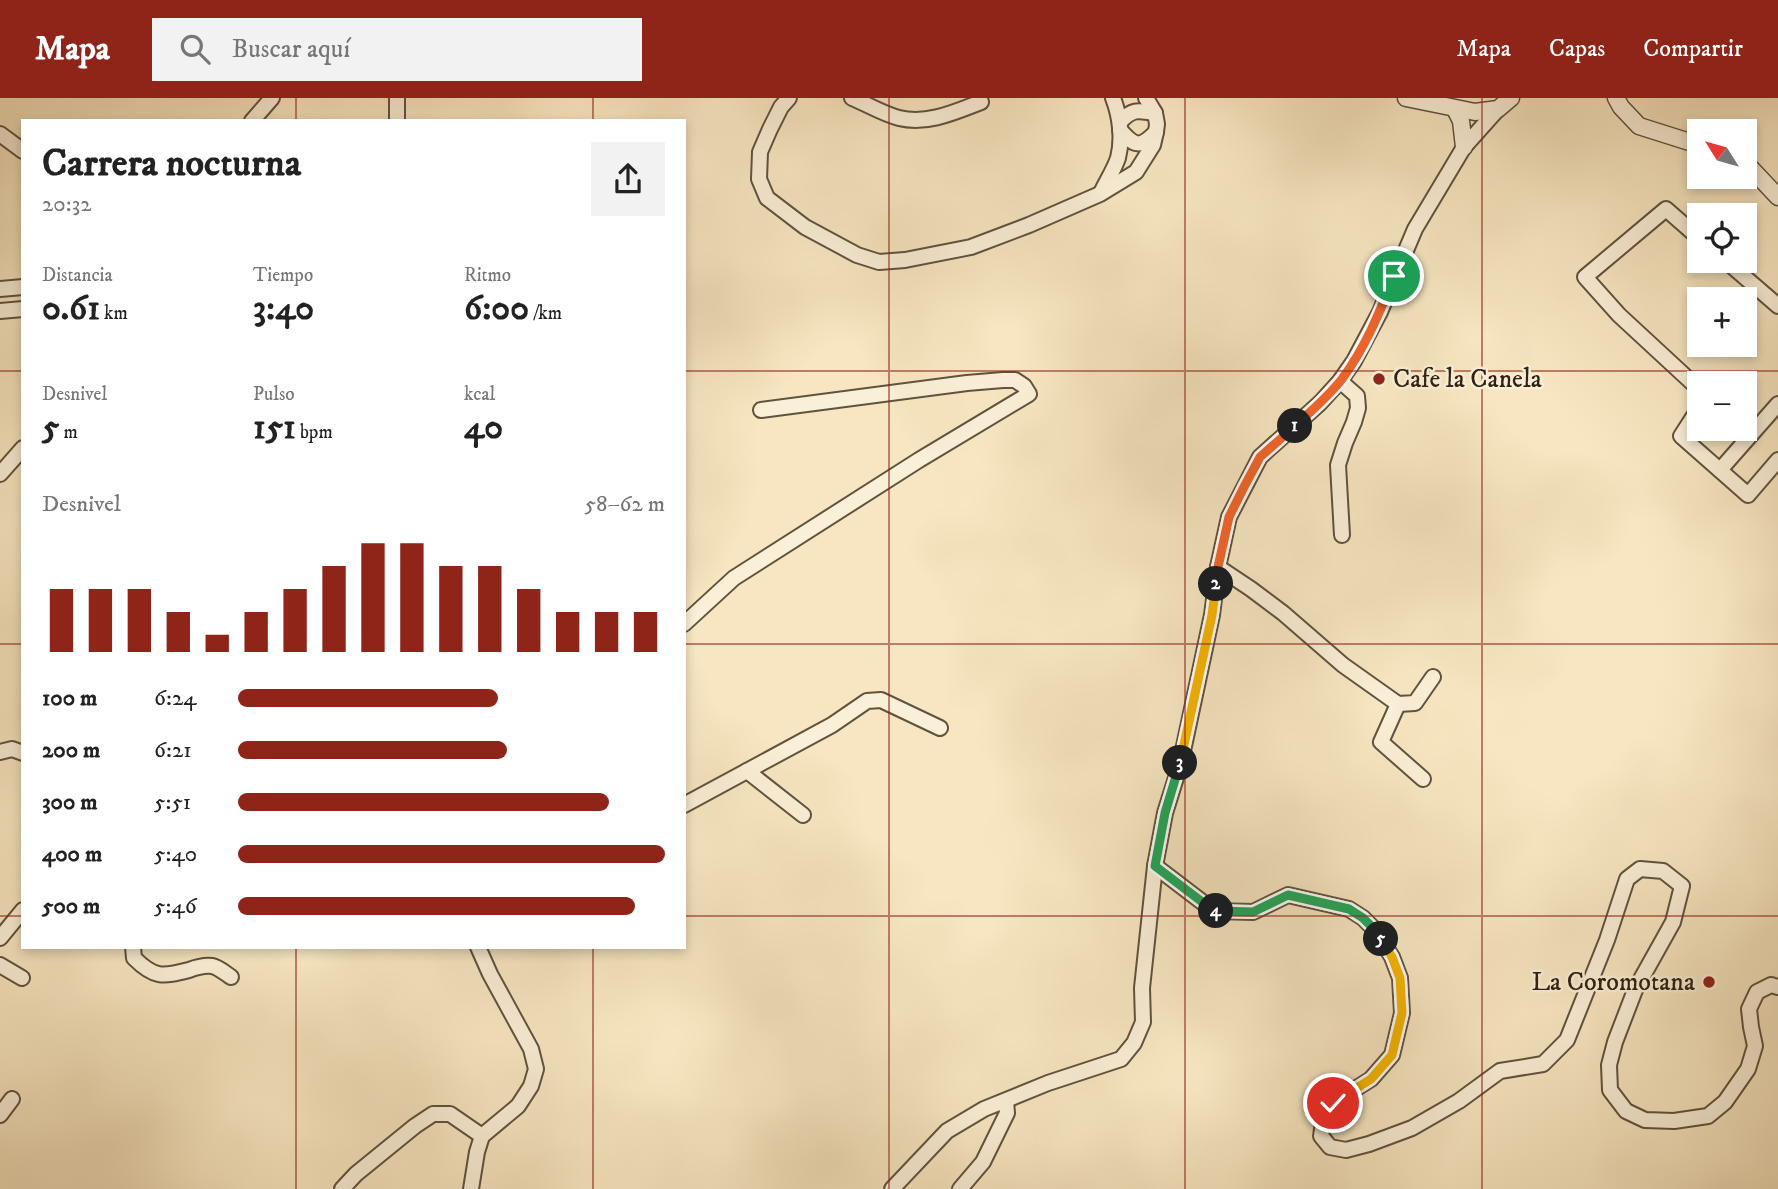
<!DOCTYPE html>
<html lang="es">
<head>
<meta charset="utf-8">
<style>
	body { margin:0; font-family:"IM FELL DW Pica",serif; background:#f2f2f2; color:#222; height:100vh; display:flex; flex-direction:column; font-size:26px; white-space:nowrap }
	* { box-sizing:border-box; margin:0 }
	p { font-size:23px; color:#767676 }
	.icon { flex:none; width:38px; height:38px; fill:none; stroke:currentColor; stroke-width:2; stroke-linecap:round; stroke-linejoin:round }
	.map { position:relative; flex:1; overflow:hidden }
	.details { position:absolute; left:21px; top:21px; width:665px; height:830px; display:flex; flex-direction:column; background:#fff; border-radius:0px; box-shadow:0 4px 10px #0003 }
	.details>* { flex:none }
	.needle { width:46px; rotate:307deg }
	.fabs { position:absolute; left:1687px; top:21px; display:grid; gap:14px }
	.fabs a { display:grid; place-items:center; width:70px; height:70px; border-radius:0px; background:#fff; box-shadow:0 4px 10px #0003; font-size:35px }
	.pin { position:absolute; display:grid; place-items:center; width:60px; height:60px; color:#fff; margin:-30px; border:4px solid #fff; border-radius:50%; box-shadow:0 2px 7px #0007 }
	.km { position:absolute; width:35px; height:35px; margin:-18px; border-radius:50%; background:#222; color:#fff; font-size:19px; line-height:35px; text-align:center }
	.round { display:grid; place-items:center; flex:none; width:74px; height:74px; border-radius:0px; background:#f2f2f2 }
	.summary { display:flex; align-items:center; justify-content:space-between; height:119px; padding:0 21px }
	h1 { font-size:38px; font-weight:700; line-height:52px }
	.metrics { display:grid; grid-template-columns:repeat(3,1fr); gap:10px; height:119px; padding:7px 21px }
	.metrics div { display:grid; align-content:center }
	.metrics b { font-size:35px; font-weight:700 }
	.metrics small { font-size:19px; font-weight:400 }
	.metrics p { font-size:19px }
	.chart { height:196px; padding:14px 21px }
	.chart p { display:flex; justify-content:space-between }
	.chart svg { width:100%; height:126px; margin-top:7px; stroke:#8f2418; stroke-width:6 }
	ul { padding:0 21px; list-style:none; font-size:23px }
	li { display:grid; grid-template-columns:112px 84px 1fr; align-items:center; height:52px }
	li i { height:18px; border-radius:9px; background:#8f2418 }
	header { display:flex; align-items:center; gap:42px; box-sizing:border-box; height:98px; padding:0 35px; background:#8f2418; color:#fff }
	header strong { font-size:33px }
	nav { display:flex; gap:38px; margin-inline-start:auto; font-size:24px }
	.search { width:490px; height:63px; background:#f2f2f2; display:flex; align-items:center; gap:18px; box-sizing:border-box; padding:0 24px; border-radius:0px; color:#767676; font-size:26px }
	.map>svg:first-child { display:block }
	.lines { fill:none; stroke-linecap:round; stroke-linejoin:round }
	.minor-casing { stroke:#60533e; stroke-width:18 }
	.tertiary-casing { stroke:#60533e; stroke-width:19 }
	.minor { stroke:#faefd7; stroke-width:14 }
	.tertiary { stroke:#faefd7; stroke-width:16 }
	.split-1-casing { stroke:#fff; stroke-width:14 }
	.split-2-casing { stroke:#fff; stroke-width:14 }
	.split-3-casing { stroke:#fff; stroke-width:14 }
	.split-4-casing { stroke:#fff; stroke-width:14 }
	.split-5-casing { stroke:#fff; stroke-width:14 }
	.split-6-casing { stroke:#fff; stroke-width:14 }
	.split-1 { stroke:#f0652b; stroke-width:9 }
	.split-2 { stroke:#f0652b; stroke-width:9 }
	.split-3 { stroke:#f5b400; stroke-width:9 }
	.split-4 { stroke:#22a559; stroke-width:9 }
	.split-5 { stroke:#22a559; stroke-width:9 }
	.split-6 { stroke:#f5b400; stroke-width:9 }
	.grid { fill:none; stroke:#8f2418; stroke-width:2; stroke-opacity:0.55 }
	.poi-dot { fill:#8f2418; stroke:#faefd7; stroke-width:2.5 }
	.labels { text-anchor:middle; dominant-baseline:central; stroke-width:5; stroke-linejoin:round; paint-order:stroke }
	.poi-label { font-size:26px; fill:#2e2213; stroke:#faefd7; text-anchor:start }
</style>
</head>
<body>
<header>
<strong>Mapa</strong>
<div class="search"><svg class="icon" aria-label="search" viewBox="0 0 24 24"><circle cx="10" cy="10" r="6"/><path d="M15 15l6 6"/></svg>Buscar aquí</div>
<nav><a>Mapa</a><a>Capas</a><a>Compartir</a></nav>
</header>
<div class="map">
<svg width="1778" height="1091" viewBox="0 0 1778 1091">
	<rect width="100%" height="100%" fill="#f7e6c1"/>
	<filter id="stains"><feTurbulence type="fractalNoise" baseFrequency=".00286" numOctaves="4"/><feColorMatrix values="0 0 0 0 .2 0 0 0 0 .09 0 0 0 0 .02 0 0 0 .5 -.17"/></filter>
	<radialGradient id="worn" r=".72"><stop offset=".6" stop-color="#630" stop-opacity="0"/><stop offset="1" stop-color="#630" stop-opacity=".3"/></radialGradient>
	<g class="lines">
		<defs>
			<g id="minor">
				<polyline points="397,0 397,23"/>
				<polyline points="789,0 781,9 770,31 760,54 759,81 767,100 805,129 857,157 879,164 905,162 971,149 1029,127 1100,96 1136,74 1153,47 1156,34 1157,26 1155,15 1146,0"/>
				<path d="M852,0C867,6 883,16 899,20C927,27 955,14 981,4"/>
				<polyline points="252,23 272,0"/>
				<path d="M1120,24C1132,11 1137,12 1155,15"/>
				<path d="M1120,32C1135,49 1140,50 1156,34"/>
				<polyline points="0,36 23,53"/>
				<path d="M1101,95C1106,84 1114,72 1118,60C1123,41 1120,18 1113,0"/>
				<polyline points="1699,140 1666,111 1585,179 1619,217 1699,291"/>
				<polyline points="1726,163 1778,208"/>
				<polyline points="0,191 23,189"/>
				<polyline points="0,213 23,211"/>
				<polyline points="1340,283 1357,298 1358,310 1354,324 1345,345 1338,367 1342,437"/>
				<polyline points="1699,310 1681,338 1748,397 1778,362"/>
				<polyline points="1720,372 1778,306"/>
				<polyline points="0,376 23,350"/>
				<polyline points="1218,469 1251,491 1283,515 1343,567 1398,606 1415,605 1433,579"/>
				<polyline points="684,526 734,480 919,362 1029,296 1024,288 1015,282 1003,282 967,285 761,312"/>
				<polyline points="1398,606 1381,644 1423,681"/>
				<polyline points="0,654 12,651 23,655"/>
				<polyline points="747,673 803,717"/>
				<polyline points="684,707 832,627 867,603 881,602 940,630"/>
				<polyline points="1155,768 1214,813 1253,814 1288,797 1349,811 1363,820 1375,832 1392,859 1400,880 1402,915 1392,957 1371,981 1333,1005 1324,1018 1321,1038 1330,1049 1346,1052 1369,1046 1412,1030 1459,1003 1500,973 1543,966 1567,942 1607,842 1627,781 1640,771 1663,773 1682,788 1673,824 1635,892 1615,944 1609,967 1610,992 1626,1013 1645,1022 1674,1023 1708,1018 1725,1004 1748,971 1755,948 1751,929 1749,911 1757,894 1771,887 1778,889"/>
				<polyline points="0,840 23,812"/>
				<path d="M133,849L134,860C154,880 162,879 189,872C197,869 204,867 212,868C218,869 225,875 231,879"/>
				<polyline points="0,867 22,880"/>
				<polyline points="0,1017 12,1001"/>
				<polyline points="342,1091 356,1076 415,1028 433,1016 450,1016 482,1038"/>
				<polyline points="471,1091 477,1054 482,1038 518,1008 531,988 536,971 531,951 490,876 478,849"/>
				<polyline points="892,1091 947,1033 984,1011 1048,985 1121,961 1134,945 1143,924 1142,890 1155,768 1165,715 1180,667 1212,517 1218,469 1229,419 1260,359 1320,305 1340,283 1354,263 1380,214 1415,131 1464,49 1498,11"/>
				<polyline points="960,1091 983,1064 1007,1015 1006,1003"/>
			</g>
			<g id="tertiary">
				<polyline points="1406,0 1475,14 1498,11 1511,0"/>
				<polyline points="1616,0 1621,9 1639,28 1699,47"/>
				<polyline points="1455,11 1461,23 1464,49"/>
				<polyline points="1745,64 1778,99"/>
			</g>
		</defs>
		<use href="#minor" class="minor-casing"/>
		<use href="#tertiary" class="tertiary-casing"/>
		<use href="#minor" class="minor"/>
		<use href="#tertiary" class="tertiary"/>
	</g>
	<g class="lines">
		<defs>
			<path id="split-1" d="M1295,328C1311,313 1328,299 1342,281C1365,250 1380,214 1394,178"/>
			<polyline id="split-2" points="1216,486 1218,469 1229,419 1245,387 1260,359 1295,328"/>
			<polyline id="split-3" points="1180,665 1212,517 1216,486"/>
			<polyline id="split-4" points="1180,665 1165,715 1155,768 1214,813 1216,813"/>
			<polyline id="split-5" points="1216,813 1253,814 1288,797 1349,811 1363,820 1375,832 1381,841"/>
			<polyline id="split-6" points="1333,1005 1371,981 1392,957 1402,915 1400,880 1392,859 1381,841"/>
		</defs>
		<use href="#split-1" class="split-1-casing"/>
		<use href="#split-2" class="split-2-casing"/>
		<use href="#split-3" class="split-3-casing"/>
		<use href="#split-4" class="split-4-casing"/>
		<use href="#split-5" class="split-5-casing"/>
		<use href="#split-6" class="split-6-casing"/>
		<use href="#split-1" class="split-1"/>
		<use href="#split-2" class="split-2"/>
		<use href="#split-3" class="split-3"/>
		<use href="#split-4" class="split-4"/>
		<use href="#split-5" class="split-5"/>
		<use href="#split-6" class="split-6"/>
	</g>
	<path class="grid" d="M296,0V23M593,0V23M889,0V1091M1185,0V1091M1482,0V1091M0,273H23M684,273H1778M0,546H23M684,546H1778M0,818H23M684,818H1778M296,849V1091M593,849V1091"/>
	<g class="poi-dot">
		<circle cx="1379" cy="281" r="7"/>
		<circle cx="1709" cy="884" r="7"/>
	</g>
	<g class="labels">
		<g class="poi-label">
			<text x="1393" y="281">Cafe la Canela</text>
			<text x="1695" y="884" text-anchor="end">La Coromotana</text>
		</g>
	</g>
	<rect width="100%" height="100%" filter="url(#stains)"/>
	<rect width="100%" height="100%" fill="url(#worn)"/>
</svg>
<div class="fabs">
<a><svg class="needle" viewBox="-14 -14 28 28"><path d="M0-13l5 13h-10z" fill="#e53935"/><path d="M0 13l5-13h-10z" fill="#767676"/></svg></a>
<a><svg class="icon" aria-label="locate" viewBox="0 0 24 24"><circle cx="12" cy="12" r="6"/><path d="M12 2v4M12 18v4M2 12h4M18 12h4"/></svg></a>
<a>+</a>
<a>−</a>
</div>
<div class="pin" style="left:1394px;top:178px;background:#1e9e55"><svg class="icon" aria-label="arrive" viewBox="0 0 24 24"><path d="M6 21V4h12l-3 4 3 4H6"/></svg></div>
<div class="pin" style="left:1333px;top:1005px;background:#d93025"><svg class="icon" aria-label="check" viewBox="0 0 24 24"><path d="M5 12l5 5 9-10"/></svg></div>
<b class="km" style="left:1295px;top:328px">1</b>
<b class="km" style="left:1216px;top:486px">2</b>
<b class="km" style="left:1180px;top:665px">3</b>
<b class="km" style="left:1216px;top:813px">4</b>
<b class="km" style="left:1381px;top:841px">5</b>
<section class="details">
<div class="summary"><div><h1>Carrera nocturna</h1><p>20:32</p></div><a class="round"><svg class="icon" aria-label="share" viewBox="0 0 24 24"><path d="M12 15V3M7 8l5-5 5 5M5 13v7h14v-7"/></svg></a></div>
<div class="metrics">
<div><p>Distancia</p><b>0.61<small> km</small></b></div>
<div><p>Tiempo</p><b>3:40</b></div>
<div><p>Ritmo</p><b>6:00<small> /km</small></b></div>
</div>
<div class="metrics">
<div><p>Desnivel</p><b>5<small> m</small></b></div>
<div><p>Pulso</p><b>151<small> bpm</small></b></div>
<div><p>kcal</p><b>40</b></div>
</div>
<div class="chart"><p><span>Desnivel</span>58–62 m</p>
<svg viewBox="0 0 160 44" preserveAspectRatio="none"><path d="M5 44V22M15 44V22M25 44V22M35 44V30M45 44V38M55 44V30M65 44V22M75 44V14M85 44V6M95 44V6M105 44V14M115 44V14M125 44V22M135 44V30M145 44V30M155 44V30"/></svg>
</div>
<ul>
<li><b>100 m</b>6:24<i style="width:61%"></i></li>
<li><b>200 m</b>6:21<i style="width:63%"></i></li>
<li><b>300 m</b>5:51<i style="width:87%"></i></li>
<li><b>400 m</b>5:40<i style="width:100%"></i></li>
<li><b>500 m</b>5:46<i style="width:93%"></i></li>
</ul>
</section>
</div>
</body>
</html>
